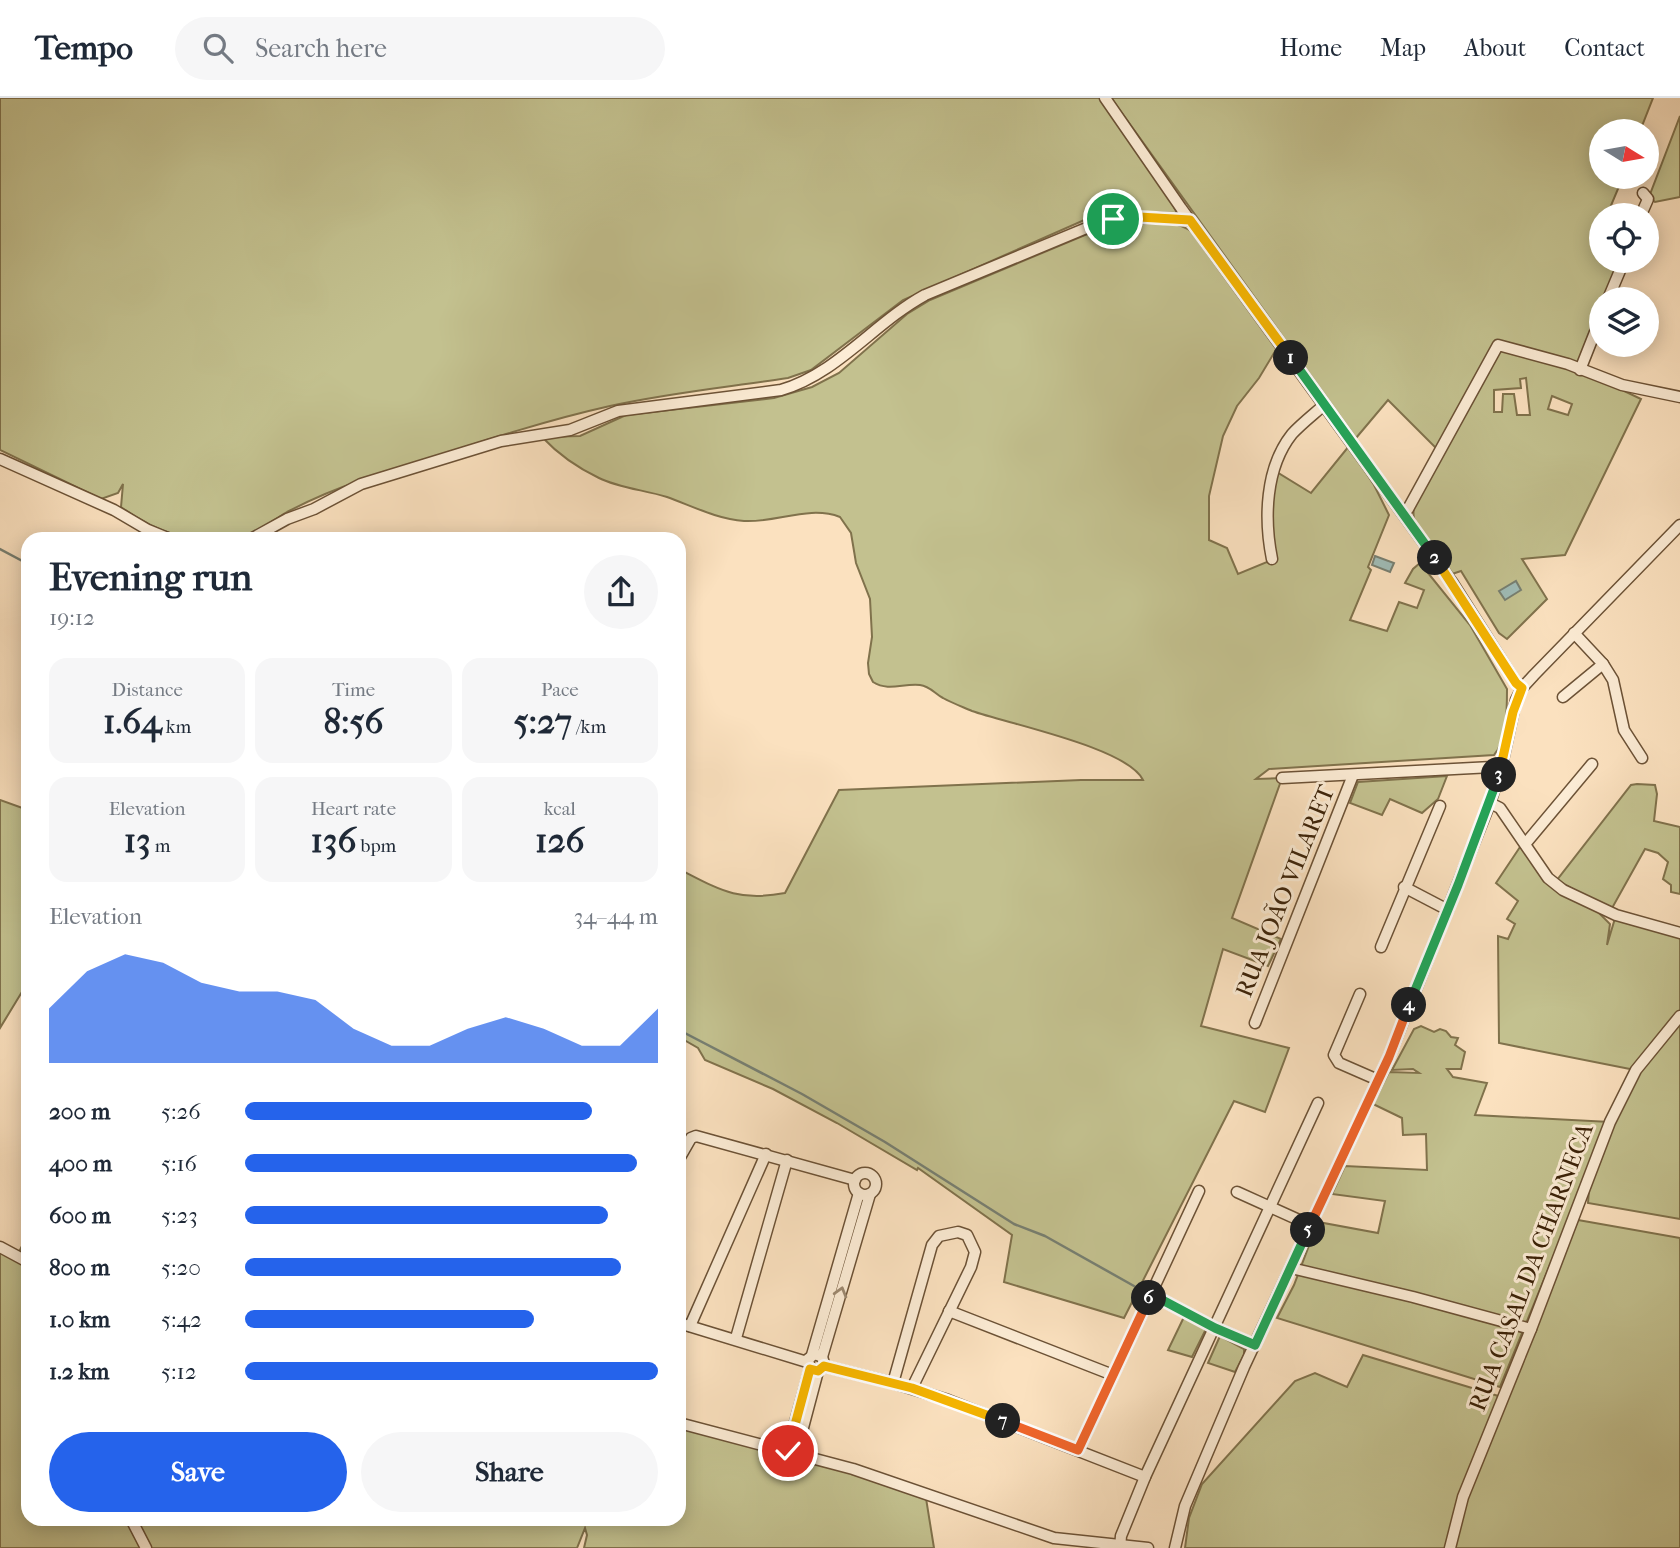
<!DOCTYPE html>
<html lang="en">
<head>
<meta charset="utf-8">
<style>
	body { margin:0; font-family:"IM FELL French Canon",serif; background:#f6f6f7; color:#1f2937; height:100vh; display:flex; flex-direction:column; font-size:26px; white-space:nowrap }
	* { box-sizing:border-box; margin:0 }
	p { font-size:23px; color:#747a83 }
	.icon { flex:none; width:38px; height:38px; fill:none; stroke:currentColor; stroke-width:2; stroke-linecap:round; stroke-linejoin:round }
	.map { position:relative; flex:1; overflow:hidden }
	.panel { position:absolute; left:21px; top:434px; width:665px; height:994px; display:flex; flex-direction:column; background:#fff; border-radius:21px; box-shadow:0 4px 18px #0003 }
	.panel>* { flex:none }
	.needle { width:46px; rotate:101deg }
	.tools { position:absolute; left:1589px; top:21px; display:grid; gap:14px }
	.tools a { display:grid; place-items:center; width:70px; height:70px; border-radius:50%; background:#fff; box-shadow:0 4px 18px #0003; font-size:35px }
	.pin { position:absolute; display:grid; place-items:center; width:60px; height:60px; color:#fff; margin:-30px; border:4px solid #fff; border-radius:50%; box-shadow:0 2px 7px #0007 }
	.km { position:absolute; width:35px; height:35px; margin:-18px; border-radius:50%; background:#222; color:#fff; font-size:19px; line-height:35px; text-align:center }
	.round { display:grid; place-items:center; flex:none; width:74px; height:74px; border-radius:37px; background:#f6f6f7 }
	.summary { display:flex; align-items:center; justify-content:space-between; height:119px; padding:0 28px }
	h1 { font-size:38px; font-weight:800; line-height:52px }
	.stats { display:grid; grid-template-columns:repeat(3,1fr); gap:10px; height:119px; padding:7px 28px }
	.stats div { display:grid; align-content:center; border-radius:18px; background:#f6f6f7; text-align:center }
	.stats b { font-size:35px; font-weight:800 }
	.stats small { font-size:19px; font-weight:400 }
	.stats p { font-size:19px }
	.chart { height:196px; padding:14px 28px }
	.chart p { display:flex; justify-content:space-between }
	.chart svg { width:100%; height:126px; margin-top:7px; fill:#2563eb; opacity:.7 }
	.button { display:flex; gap:14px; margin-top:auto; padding:14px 28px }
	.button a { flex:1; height:80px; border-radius:42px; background:#2563eb; color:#fff; font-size:28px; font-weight:800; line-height:80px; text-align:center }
	.button a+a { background:#f6f6f7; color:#1f2937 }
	ul { padding:0 28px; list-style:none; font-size:23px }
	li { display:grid; grid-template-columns:112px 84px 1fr; align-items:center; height:52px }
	li i { height:18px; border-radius:9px; background:#2563eb }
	header { display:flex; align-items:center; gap:42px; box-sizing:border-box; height:98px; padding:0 35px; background:#fff; border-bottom:2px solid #e0e1e3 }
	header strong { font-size:33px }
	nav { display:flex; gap:38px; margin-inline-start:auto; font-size:24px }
	.search { width:490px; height:63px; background:#f6f6f7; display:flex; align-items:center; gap:18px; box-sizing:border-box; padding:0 24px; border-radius:38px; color:#747a83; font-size:26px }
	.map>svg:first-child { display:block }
	.green { fill:#c3c18f; stroke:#80724c; stroke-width:2; fill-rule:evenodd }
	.water { fill:#9fbcb7; stroke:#777f71; stroke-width:2 }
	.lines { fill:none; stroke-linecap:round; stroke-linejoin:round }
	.stream { stroke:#777f71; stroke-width:2.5 }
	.minor-casing { stroke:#6c5236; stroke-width:13 }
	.minor { stroke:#fcecd5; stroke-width:10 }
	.oneway { stroke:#9c886f }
	.split-1-casing { stroke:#fff; stroke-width:14 }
	.split-2-casing { stroke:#fff; stroke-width:14 }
	.split-3-casing { stroke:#fff; stroke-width:14 }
	.split-4-casing { stroke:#fff; stroke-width:14 }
	.split-5-casing { stroke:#fff; stroke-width:14 }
	.split-6-casing { stroke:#fff; stroke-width:14 }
	.split-7-casing { stroke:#fff; stroke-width:14 }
	.split-8-casing { stroke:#fff; stroke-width:14 }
	.split-1 { stroke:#f5b400; stroke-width:9 }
	.split-2 { stroke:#22a559; stroke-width:9 }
	.split-3 { stroke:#f5b400; stroke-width:9 }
	.split-4 { stroke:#22a559; stroke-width:9 }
	.split-5 { stroke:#f0652b; stroke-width:9 }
	.split-6 { stroke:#22a559; stroke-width:9 }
	.split-7 { stroke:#f0652b; stroke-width:9 }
	.split-8 { stroke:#f5b400; stroke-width:9 }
	.labels { text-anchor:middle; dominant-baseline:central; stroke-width:6; stroke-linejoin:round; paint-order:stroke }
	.street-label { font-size:24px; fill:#3c2309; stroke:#fcecd5 }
</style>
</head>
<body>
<header>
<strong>Tempo</strong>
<div class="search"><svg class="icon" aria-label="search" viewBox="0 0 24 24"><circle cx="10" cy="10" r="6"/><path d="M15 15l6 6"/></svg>Search here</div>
<nav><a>Home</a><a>Map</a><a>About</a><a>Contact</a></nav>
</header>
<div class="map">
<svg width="1680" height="1450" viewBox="0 0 1680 1450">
	<rect width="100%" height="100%" fill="#fbe1bf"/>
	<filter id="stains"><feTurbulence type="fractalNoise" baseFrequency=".00286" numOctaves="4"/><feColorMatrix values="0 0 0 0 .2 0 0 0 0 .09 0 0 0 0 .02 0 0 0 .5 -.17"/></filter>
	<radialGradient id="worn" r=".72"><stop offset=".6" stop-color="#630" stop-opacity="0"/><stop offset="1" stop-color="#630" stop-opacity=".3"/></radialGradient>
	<g class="green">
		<path d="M0,0H1100L1166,93L1177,115L1113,113L1098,116L903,202L811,272L788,280C729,289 668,295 610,308C525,327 443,357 360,383C335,391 310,402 287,414C271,423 254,439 235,441C191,447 156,434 121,409L123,386L118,395L101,401L0,352Z"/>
		<path d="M1111,0H1653L1640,33H1601V79H1623L1607,117H1601V163H1624L1608,201H1601V219L1580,272L1641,301L1565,457L1522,461L1547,501L1507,541L1499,535L1461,473L1452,476C1441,461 1418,437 1414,420C1410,403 1430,367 1436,350L1388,302L1356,340ZM1526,280L1530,317H1517L1514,296H1503L1502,314H1494V292L1521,290L1520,281ZM1552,298L1572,306L1568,317L1548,311Z"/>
		<polygon points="1680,18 1680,99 1655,104 1649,99"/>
		<path d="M1130,126C1150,126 1175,121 1192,134L1277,250L1259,280L1237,308L1223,338L1209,398V442L1227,450L1238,476L1272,462L1268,440L1275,373L1311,395L1349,348L1374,387L1389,417L1368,469L1371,472L1350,522L1387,533L1399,504L1417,510L1424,492L1405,485L1413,471L1420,465L1470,527L1507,591C1507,611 1507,643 1494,657L1269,671L1256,681L1282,680L1232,820L1281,841L1268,868L1223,851L1201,928L1289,950L1265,1014L1234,1003L1124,1220L1004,1184L1012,1137L918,1070L917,1072L837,1025L773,991L705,962L698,950L679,939V771C720,792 738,804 785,795L839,692L1081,682H1143C1128,650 1009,626 972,613C963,609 952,605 943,600C935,596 930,588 920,587C903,585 889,594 873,584L869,576L868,565L872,539L870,501L856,465L851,435L840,419C809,407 776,425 744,423C717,421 692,408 667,399C645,392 619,390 599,380C578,370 558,356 542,339L580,338L626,317L774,300L812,289L839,275L907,216L930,202L1085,137L1108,129Z"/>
		<polygon points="1447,678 1438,701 1422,715 1390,701 1382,717 1350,705 1358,684"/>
		<polygon points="1637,686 1655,687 1657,696 1654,723 1680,729 1680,796 1671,794 1671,787 1663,781 1668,764 1658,755 1645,751 1611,812 1557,782 1631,687"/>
		<polygon points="0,702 28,712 28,884 0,930"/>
		<polygon points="1522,746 1544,780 1593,809 1610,826 1607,847 1616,817 1680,835 1680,1121 1588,1105 1590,1079 1552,1162 1500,1289 1277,1220 1294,1187 1318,1124 1378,1135 1385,1103 1332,1096 1345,1068 1427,1072 1426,1036 1403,1037 1402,1020 1373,1006 1389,974 1419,975 1413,971 1392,972 1414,931 1421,928 1434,934 1440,931 1446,933 1451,939 1458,940 1455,947 1465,954 1461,971 1447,971 1453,979 1487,985 1475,1017 1610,1024 1635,972 1499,945 1498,838 1508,841 1515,826 1507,821 1518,803 1496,785"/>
		<polygon points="1578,1122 1680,1140 1680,1450 1185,1450 1189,1420 1202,1386 1295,1283 1315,1275 1347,1289 1363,1257 1505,1300"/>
		<polygon points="28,1136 28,1421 679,1421 679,1325 925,1394 934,1450 584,1450 587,1437 585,1430 577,1450 0,1450 0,1149 17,1158"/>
		<polygon points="1184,1219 1206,1231 1192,1259 1168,1252"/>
		<polygon points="1220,1238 1244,1251 1244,1257 1235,1274 1208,1265"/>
	</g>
	<g class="water">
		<polygon points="1375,458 1394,465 1390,474 1372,467"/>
		<polygon points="1516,483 1521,492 1505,502 1499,493"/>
	</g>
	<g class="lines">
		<g class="stream">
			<polyline points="0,451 28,466"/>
			<polyline points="679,932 802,996 885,1044 1014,1126 1045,1138 1134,1188"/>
		</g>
		<defs>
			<g id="minor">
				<polyline points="1105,0 1181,110 1452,484 1516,585 1522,590"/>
				<polyline points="1641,117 1648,101 1643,95"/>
				<polyline points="1608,201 1624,163"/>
				<polyline points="1580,272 1601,219"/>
				<polyline points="0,361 114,412 148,432 170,441"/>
				<polyline points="1403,415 1408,411 1498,247 1568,266 1622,287 1680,299"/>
				<path d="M251,441L287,421L314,411L361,386L501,343L570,332L618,313L781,292C838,275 874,225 925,197L1101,124L1139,119L1190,122"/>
				<path d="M1272,461C1264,421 1265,370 1292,336C1301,326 1314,316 1324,307"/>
				<polyline points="1574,535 1603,566 1613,582 1624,632 1642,660"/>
				<polyline points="1563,599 1603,566"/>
				<polyline points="1282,680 1492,669 1501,671"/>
				<polyline points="1490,705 1500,710 1548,780 1563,792 1616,817 1680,835"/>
				<polyline points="1526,745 1592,666"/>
				<polyline points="1404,789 1448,812"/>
				<polyline points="1381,849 1440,708"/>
				<polyline points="1360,896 1334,957 1339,965 1378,982"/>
				<polyline points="1255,925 1353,677"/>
				<polyline points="679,1061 691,1040 696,1038 855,1082"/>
				<circle cx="865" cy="1086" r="11"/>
				<polyline points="1199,1093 1151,1196 1215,1230 1255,1247"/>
				<polyline points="1237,1094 1310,1127"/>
				<polyline points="0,1149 28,1164"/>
				<polyline points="1291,1170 1413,1199 1531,1231"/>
				<polyline points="949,1213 1113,1277"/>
				<polyline points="679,1225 807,1264"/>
				<polyline points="690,1228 766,1056"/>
				<polyline points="736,1240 787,1062"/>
				<polyline points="812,1257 859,1095"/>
				<polyline points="822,1259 870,1096"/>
				<polyline points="824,1268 893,1285 948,1302 1145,1379 1121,1438 1120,1450"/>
				<polyline points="893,1285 932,1147 939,1138 958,1134 967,1137 975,1154 971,1169 912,1290"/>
				<polyline points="679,1325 853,1371 1054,1440 1148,1450"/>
				<polyline points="1078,1352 1151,1196"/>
				<polyline points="787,1353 810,1271 808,1261 815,1256 822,1259 824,1265 822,1270 815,1273 810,1271"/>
				<polyline points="796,1356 818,1273"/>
				<polyline points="1145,1379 1318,1005"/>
				<polyline points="131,1421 146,1450"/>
				<polyline points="1175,1450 1185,1408 1244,1269 1389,959 1490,705 1501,671 1516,602 1522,590 1534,577 1680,427"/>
				<polyline points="1450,1450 1463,1399 1531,1231 1610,1024 1636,972 1680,918"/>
			</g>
		</defs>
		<use href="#minor" class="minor-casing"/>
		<use href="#minor" class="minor"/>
	</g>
	<defs><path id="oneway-chevron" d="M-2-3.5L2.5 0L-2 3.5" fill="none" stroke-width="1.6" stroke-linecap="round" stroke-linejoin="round" transform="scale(1.75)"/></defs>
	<use class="oneway" href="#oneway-chevron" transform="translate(841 1194) rotate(-74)"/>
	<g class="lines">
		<defs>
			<polyline id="split-1" points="1113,121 1139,119 1190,122 1291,260"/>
			<polyline id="split-2" points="1291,260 1435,460"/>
			<polyline id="split-3" points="1435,460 1516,585 1522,590 1513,614 1499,677"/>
			<polyline id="split-4" points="1409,907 1458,787 1499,677"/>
			<polyline id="split-5" points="1308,1132 1389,959 1409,907"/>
			<polyline id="split-6" points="1149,1200 1151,1196 1215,1230 1255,1247 1308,1132"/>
			<polyline id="split-7" points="1003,1323 1078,1352 1149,1200"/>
			<polyline id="split-8" points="788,1353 810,1271 818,1273 824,1268 912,1290 1003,1323"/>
		</defs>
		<use href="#split-1" class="split-1-casing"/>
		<use href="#split-2" class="split-2-casing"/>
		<use href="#split-3" class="split-3-casing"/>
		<use href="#split-4" class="split-4-casing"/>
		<use href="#split-5" class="split-5-casing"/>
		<use href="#split-6" class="split-6-casing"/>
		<use href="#split-7" class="split-7-casing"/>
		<use href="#split-8" class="split-8-casing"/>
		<use href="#split-1" class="split-1"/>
		<use href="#split-2" class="split-2"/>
		<use href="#split-3" class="split-3"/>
		<use href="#split-4" class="split-4"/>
		<use href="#split-5" class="split-5"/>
		<use href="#split-6" class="split-6"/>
		<use href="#split-7" class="split-7"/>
		<use href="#split-8" class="split-8"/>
	</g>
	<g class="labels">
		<g class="street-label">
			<text transform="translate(1285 793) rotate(-68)">RUA JOÃO VILARET</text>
			<text transform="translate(1531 1169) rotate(-69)">RUA CASAL DA CHARNECA</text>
		</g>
	</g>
	<rect width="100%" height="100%" filter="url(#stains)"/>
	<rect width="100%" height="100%" fill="url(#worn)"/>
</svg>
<div class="tools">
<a><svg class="needle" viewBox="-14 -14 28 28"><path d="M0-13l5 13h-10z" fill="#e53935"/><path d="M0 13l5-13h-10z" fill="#747a83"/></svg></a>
<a><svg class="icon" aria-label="locate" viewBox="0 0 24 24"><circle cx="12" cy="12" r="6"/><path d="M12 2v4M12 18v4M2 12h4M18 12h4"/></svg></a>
<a><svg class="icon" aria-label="layers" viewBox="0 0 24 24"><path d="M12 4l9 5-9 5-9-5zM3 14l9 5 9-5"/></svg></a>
</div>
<div class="pin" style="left:1113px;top:121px;background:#1e9e55"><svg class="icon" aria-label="arrive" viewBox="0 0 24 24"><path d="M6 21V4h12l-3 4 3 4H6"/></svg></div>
<div class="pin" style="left:788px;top:1353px;background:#d93025"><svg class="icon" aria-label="check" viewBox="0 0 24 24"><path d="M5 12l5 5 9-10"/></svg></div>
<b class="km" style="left:1291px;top:260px">1</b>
<b class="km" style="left:1435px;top:460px">2</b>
<b class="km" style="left:1499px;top:677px">3</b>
<b class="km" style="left:1409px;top:907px">4</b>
<b class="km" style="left:1308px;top:1132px">5</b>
<b class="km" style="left:1149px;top:1200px">6</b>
<b class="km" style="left:1003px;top:1323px">7</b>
<section class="panel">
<div class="summary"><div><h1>Evening run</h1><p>19:12</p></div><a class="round"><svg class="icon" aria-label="share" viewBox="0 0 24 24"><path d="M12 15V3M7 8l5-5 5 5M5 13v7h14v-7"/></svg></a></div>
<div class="stats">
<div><p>Distance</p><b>1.64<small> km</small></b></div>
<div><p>Time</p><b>8:56</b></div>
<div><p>Pace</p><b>5:27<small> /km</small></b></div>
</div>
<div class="stats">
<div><p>Elevation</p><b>13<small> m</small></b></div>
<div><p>Heart rate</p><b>136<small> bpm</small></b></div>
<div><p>kcal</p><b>126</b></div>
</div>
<div class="chart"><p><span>Elevation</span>34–44 m</p>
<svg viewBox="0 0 160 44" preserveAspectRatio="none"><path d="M0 44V25L10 12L20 6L30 9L40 16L50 19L60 19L70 22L80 32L90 38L100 38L110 32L120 28L130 32L140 38L150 38L160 25V44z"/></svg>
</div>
<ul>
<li><b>200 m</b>5:26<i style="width:84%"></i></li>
<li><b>400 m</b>5:16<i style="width:95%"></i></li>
<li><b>600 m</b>5:23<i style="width:88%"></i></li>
<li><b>800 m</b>5:20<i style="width:91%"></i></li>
<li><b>1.0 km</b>5:42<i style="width:70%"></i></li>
<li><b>1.2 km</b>5:12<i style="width:100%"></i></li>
</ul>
<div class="button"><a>Save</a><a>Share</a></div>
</section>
</div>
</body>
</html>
